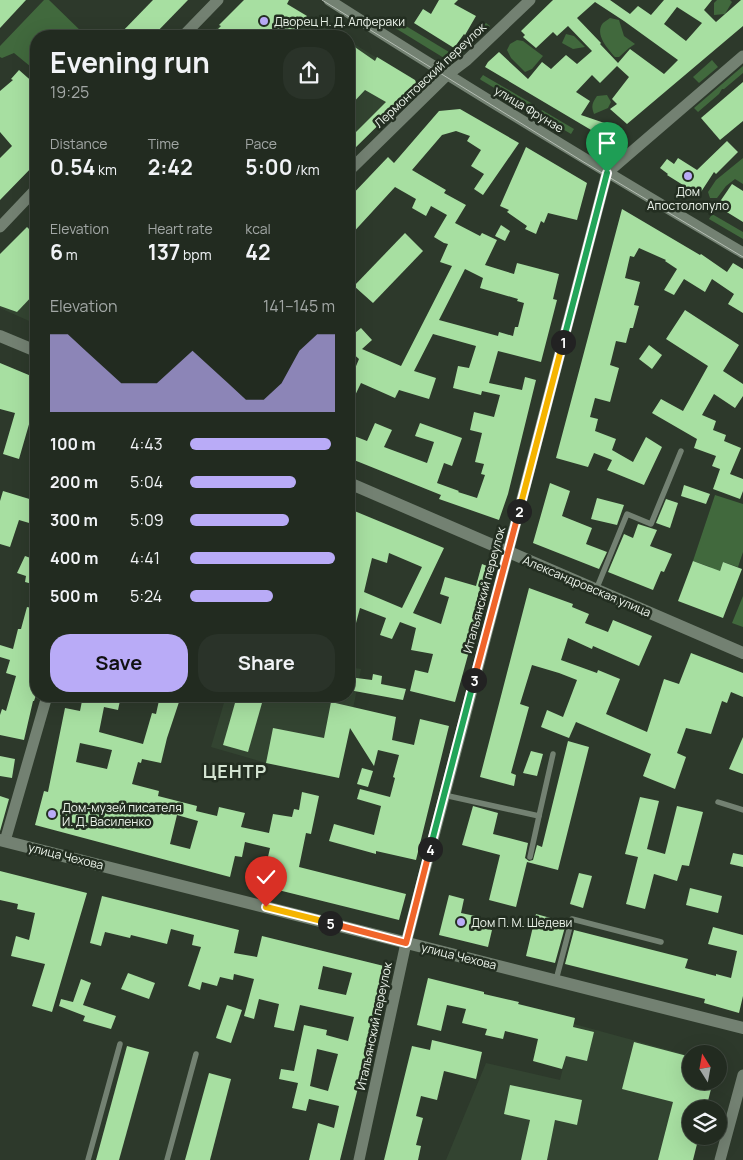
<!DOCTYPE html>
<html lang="en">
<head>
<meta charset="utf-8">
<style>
	body { margin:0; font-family:Manrope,sans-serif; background:#2a3329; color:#f1f3f6; height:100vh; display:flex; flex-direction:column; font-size:19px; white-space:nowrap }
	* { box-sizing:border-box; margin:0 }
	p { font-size:16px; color:#a2a7a5 }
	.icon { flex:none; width:28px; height:28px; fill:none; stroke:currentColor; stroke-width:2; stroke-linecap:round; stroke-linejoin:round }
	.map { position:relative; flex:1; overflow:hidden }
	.panel { position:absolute; left:30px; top:30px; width:325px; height:672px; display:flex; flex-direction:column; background:#222b20; border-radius:20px; box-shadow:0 5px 20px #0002,0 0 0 1px #3f473e }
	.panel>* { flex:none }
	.needle { width:32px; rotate:349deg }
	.controls { position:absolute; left:682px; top:1045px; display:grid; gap:10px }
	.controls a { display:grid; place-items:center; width:45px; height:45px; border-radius:50%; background:#222b20; box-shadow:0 5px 20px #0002,0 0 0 1px #3f473e; font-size:25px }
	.pin { position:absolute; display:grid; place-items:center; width:42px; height:42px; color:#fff; margin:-51px -21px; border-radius:50% 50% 50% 0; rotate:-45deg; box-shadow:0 0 5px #0007 }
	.pin .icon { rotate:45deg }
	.km { position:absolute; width:25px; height:25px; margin:-12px; border-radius:50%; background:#222; color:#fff; font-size:14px; line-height:25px; text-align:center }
	.round { display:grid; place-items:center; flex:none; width:52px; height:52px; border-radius:20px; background:#2a3329 }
	.head { display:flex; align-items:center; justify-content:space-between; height:85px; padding:0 20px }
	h1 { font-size:28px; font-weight:700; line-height:38px }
	.figures { display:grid; grid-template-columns:repeat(3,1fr); gap:8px; height:85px; padding:5px 20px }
	.figures div { display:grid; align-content:center }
	.figures b { font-size:21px; font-weight:700 }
	.figures small { font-size:14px; font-weight:400 }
	.figures p { font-size:14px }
	.chart { height:140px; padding:10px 20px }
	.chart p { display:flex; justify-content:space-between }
	.chart svg { width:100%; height:90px; margin-top:5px; fill:#b9abf7; opacity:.7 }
	.action { display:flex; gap:10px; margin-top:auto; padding:10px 20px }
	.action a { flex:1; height:58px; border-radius:20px; background:#b9abf7; color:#111; font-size:20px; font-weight:700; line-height:58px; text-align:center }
	.action a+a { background:#2a3329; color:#f1f3f6 }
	ul { padding:0 20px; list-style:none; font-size:16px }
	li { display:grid; grid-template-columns:80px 60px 1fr; align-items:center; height:38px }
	li i { height:12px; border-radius:6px; background:#b9abf7 }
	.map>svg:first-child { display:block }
	.built { fill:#334431 }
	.green { fill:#41693d }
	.building { fill:#a7dfa1; fill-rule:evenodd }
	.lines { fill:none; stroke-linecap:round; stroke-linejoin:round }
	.service { stroke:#738172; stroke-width:5.5 }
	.minor { stroke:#738172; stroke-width:11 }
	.tertiary { stroke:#738172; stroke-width:12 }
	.secondary { stroke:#738172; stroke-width:12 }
	.tram { stroke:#b5beb4; stroke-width:1 }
	.split-1-casing { stroke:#fff; stroke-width:10 }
	.split-2-casing { stroke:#fff; stroke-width:10 }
	.split-3-casing { stroke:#fff; stroke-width:10 }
	.split-4-casing { stroke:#fff; stroke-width:10 }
	.split-5-casing { stroke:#fff; stroke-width:10 }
	.split-6-casing { stroke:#fff; stroke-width:10 }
	.split-1 { stroke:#22a559; stroke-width:6 }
	.split-2 { stroke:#f5b400; stroke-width:6 }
	.split-3 { stroke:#f0652b; stroke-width:6 }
	.split-4 { stroke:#22a559; stroke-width:6 }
	.split-5 { stroke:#f0652b; stroke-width:6 }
	.split-6 { stroke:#f5b400; stroke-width:6 }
	.poi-dot { fill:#b9abf7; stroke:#232e21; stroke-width:2 }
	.labels { text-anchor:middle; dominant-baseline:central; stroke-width:5; stroke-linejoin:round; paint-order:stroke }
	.poi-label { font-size:12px; fill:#ecf4eb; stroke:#232e21; text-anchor:start }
	.street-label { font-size:12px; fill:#ecf4eb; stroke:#232e21 }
	.district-label { font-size:18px; font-weight:bold; letter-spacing:1px; fill:#d4e4d2; stroke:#232e21 }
</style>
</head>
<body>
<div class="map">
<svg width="743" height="1160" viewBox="0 0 743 1160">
	<rect width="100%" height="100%" fill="#2d392b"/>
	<g class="built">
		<polygon points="244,0 281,0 341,36 209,36"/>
		<polygon points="349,41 420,84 349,154"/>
		<polygon points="36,223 36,324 0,308 0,259"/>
		<polygon points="349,667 361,669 339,778 266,763 211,747 226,696 349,696"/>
		<polygon points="574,1024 691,1056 691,1160 446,1160 486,1063 560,1080"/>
	</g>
	<g class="green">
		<polygon points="44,0 49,0 86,36 36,36 36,71 14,53 2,58 0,57 0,46"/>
		<polygon points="717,0 730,0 732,2 725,14 714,15 714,3"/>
		<polygon points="391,17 449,52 444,58 387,23"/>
		<path d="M610,18L619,20L624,36L635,44L629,48L619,57H615C608,49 594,34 603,23C605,21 608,20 610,18Z"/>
		<polygon points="486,23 490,26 462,54 458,50"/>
		<polygon points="566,34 574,36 585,47 573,49 562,43"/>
		<polygon points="517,40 523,41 543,56 532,69 525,72 511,58 507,50 510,44"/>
		<polygon points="712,60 718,67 699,83 693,77"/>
		<polygon points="743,66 743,73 724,89 722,89 719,94 698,112 694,108"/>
		<polygon points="483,75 536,106 533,111 481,80 480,79"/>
		<path d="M607,95L611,102L608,108L594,114C591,106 592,103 597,96Z"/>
		<polygon points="542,110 574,129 571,134 539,115"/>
		<polygon points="743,158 743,184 735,179 726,186 717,198 710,198 708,192 716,180"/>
		<polygon points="712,214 743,232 743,239 709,219"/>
		<polygon points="715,495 743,504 743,552 738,567 723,562 717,579 710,567 693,561"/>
		<polygon points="743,596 743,627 732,623"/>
	</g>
	<g class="building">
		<polygon points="0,0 26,0 0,28"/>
		<polygon points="153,0 188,0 153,36 118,36"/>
		<polygon points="244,0 289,0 287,4 307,16 295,36 211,36 221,26 219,25"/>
		<polygon points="439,0 458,0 454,4 476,16 465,35 464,34 454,48 414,23 423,9 431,14"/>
		<path d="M553,0H610L630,14L638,6L651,15L664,0H712L704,10L716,22L741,0H743V26L627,124L610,109L617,104L612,99L629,77L617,66L600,83L592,75L576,92L590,101L581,115L622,129L608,140L485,67L488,62L499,52L528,79L542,62L551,69L566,55L577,64L592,51L568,26L557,36L553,32L536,48L523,37L525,35L521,31ZM595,2L624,21L678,60L664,74L630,49L618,63L600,44L601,43L577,18ZM677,7L702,23L686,41L664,24Z"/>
		<polygon points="349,43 375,61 377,57 415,80 417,85 416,88 354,149 349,144 349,125 356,132 386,102 365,90 349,107"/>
		<polygon points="19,70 36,85 36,98 30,105 36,118 36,122 32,128 36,132 36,163 0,200 0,158 12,146 0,132 0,91 13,80 11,79"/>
		<polygon points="743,82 743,121 720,140 701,118"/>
		<path d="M460,109L519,143L483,195L474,189L484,174L471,166L481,150L467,141L470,136L456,131L442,135L412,170L446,190L444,193L466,205L455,223L480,236L482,233L497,240L485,265L514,274L517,263L559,274L553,299L557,300L541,362L498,351L489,383L522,390L525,377L536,380L508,494L499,520L439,499L441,495L349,458V434L367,441L375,423L392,430L384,447L427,463L434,442L415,436L420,423L462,438L452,466L444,463L437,483L459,491L458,492L477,498L485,475L481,474L484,464L475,462L482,433L470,430L474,412L494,417L500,395L482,391L481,395L453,388L458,366L469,368L476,346L433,334L414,371L436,378L429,399L399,390L395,398L361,383L349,408V383L359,359L349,350V338L361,328L372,340L362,349L401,366L452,266L440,262L448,244L444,243L434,237L447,215L431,206L426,216L412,208L416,199L395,187L349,237V198L388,157L394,163L439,111ZM465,269L483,278L480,288L518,299L517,301L524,303L518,327H515L513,336L499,332L498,336L439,320Z"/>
		<polygon points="727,141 738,152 716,174 714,172 699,195 667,175 668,174 660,168 667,159 674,164 678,158 697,170"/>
		<polygon points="526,147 587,183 577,220 548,213 544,223 541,221 536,234 525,229 527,226 507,212 509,210 500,206"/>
		<polygon points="732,184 743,191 743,222 717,206"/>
		<polygon points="622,209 700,255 701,254 727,272 733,263 743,269 743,313 728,304 734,294 712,279 705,292 684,279 674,295 664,290 677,269 665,261 666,260 639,248 634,257 630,256 625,278 640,282 634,305 639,306 633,328 630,328 626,343 616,341 610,365 619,368 610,402 595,398 590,417 598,419 595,431 616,439 612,450 633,462 646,437 662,447 644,485 607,470 612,460 594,453 588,467 556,458"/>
		<polygon points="501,225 510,231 505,241 495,236"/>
		<polygon points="27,227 36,236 36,292 17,312 0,306 0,254"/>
		<polygon points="405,233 423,251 373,303 354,286"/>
		<polygon points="685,310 739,345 723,371 743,384 743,396 735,408 714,394 702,415 716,421 713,430 726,435 724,441 741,448 730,474 743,479 743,491 740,499 713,489 720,469 712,466 716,456 694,448 697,439 652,413 661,399 683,411 708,366 666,339"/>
		<polygon points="649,345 662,355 652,369 639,359"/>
		<polygon points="0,363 36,378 36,400 19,459 3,454 15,413 0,409"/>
		<polygon points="550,483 570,491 562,516 592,528 586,544 607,552 599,569 533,543"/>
		<polygon points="684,485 710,494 706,504 681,496"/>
		<polygon points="3,491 36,501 36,525 19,520 10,547 0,544 0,501"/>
		<polygon points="597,498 624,505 617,525 591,519"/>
		<polygon points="666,499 678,503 670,528 656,523"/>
		<path d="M352,510L444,548L413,613L441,624L449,597L440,594L445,577L476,586L482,564L492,568L455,702L410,691L415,670L428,673L433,654L411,650L416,628L400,622L392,639L380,635L386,618L360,608L352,638H349V581L356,553L349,552V521ZM389,553L422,567L402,608L364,592L372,558L387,563Z"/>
		<polygon points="638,524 657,530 650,546 672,554 664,572 661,571 653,590 608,572 624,534 633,538"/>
		<polygon points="25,556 36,560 36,585 25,582 26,576 17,573"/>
		<polygon points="693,561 720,571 723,562 742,569 723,618 678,601"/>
		<polygon points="529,588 573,604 572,607 589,614 585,623 608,632 613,620 652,636 639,666 593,646 592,649 568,638 561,660 597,673 598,670 620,679 606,714 647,732 664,679 679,684 691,653 743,673 743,697 731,692 727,703 722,701 711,734 686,728 677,753 686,757 675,789 643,776 651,754 576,722 569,738 541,727 547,710 563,717 577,680 559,673 532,665 520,704 529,707 511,773 516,775 514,786 480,777"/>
		<polygon points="27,607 36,609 36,695 34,701 33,701 24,740 0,735 0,715 2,709 6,711 16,676 6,673 10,660 0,657 0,645 13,649 18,629 21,629"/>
		<polygon points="373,674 382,676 381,684 406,689 403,700 349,690 349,677 372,680"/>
		<path d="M83,696H121L118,710L104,707L99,732L143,744L152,713L156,714L160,696H181L167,738L161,763L142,759L141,763L138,762L132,784L159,791L158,796L197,806L196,811L217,816L219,807L245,813L241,827L269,833L273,814L292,817L294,809L299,810L302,792L319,796L311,834L306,833L299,867L406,894L399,920L258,885L262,869L265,870L270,848L245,842L242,857L235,856L230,877L35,825L44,791L48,792L65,708L80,711ZM80,743L112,750L107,769L76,762ZM177,815L198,821L190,849L170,844Z"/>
		<polygon points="237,696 264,696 248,752 223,745"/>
		<polygon points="331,702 396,717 392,740 414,745 420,719 449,726 416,860 376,851 376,854 329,841 334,824 374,835 381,806 357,799 360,789 390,797 395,778 393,777 399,755 378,750 374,766 350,728 339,778 266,763 273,728 324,738"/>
		<polygon points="743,737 743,774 729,769"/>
		<polygon points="568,741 589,747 558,870 527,862 516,907 489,900 500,855 462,845 473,806 498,813 493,834 528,843 525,858 529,861 533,860 537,845 542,847"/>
		<polygon points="531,751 543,754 537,776 523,773"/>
		<polygon points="0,756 15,759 12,778 0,776"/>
		<polygon points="362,768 373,771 368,787 357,784"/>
		<polygon points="0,796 9,799 0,831"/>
		<polygon points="640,797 659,801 647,849 665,854 677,806 703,812 689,866 682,865 677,881 654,874 645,909 626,904 638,857 625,854"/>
		<polygon points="733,853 743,855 743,867 730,864"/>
		<polygon points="0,871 87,893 52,1012 32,1006 45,964 11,956 16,936 29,940 35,913 17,909 18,904 0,900"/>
		<polygon points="579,873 592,876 583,908 570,904"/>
		<polygon points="690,888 722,896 718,913 686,905"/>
		<polygon points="449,895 464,899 461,913 480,917 478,927 492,930 488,947 439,935"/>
		<path d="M102,896L239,930L234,953L257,957L262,936L388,967L340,1160H309L318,1123L334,1128L339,1106L309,1099L306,1111L292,1108L298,1083L279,1079L281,1069L294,1071L304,1025L327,1030L326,1035L348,1041L354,1017L300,1005L294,1031L274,1027L279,1004L259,999L254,1019L244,1016L254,979L234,974L233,980L220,977L217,986L202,982L200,990L188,986L201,947L192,945L194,935L171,929L167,944L131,935L130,938L105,932L101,946L90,943ZM323,966L352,973L346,995L318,989ZM317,1049L338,1054L328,1091L310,1086Z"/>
		<polygon points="536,914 565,922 563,927 565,927 555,963 526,956"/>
		<polygon points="713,927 743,935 743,996 739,1013 704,1003 705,999 565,964 574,930 688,959 685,968 716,976 716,974 731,978 737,951 708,944"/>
		<polygon points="128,973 155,983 149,999 121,989"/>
		<polygon points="428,978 484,992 484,994 519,1002 518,1004 575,1018 573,1027 594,1032 587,1061 566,1056 562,1069 533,1061 538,1039 505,1031 503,1039 485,1035 487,1029 462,1023 466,1009 447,1005 441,1031 417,1025"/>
		<polygon points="81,979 91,983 83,1005 116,1016 111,1029 83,1021 85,1016 59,1006 61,999 73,1002"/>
		<polygon points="227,1005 242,1010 231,1043 216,1038"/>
		<polygon points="432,1040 482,1052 476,1079 444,1071 437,1100 421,1096 416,1116 423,1118 416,1145 421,1146 418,1160 384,1160 412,1046 430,1050"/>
		<polygon points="634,1042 691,1057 691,1081 713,1081 706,1109 691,1109 691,1136 699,1136 693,1160 658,1160 673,1102 622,1089"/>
		<polygon points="127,1046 149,1052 119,1160 96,1160"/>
		<polygon points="209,1073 231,1079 210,1160 185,1160"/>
		<polygon points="510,1085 582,1100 577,1125 555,1120 547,1160 521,1160 530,1120 504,1114"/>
	</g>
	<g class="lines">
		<g class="service">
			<polyline points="596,590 627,514 651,524 681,451"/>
			<polyline points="444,795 539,816 553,754"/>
			<polyline points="718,802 743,810"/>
			<polyline points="530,857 539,816"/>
			<polyline points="556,980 572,919 661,942"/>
			<polyline points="88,1160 120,1044"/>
			<polyline points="167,1160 196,1054"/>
		</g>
		<g class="minor">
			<path d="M329,0C465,87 604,171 743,253"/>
			<polyline points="183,36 218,0"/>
			<polyline points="349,171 447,75 467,60 530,0"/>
			<polyline points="0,227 36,189"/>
			<polyline points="5,841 47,696"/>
			<polyline points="359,1160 406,943 607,173 743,56"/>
			<polyline points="720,1160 743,1075"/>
		</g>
		<polyline class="tertiary" points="349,483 743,653"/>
		<g class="secondary">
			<polyline points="0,336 36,351"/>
			<polyline points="0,840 743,1028"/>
		</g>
		<polyline class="tram" points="322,0 582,161 743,257"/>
	</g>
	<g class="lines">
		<defs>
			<polyline id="split-1" points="563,342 607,173"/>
			<polyline id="split-2" points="519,511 563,342"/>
			<polyline id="split-3" points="474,680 519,511"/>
			<polyline id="split-4" points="430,849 474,680"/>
			<polyline id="split-5" points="330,923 406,943 430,849"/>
			<polyline id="split-6" points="266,907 330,923"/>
		</defs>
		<use href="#split-1" class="split-1-casing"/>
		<use href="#split-2" class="split-2-casing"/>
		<use href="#split-3" class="split-3-casing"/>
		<use href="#split-4" class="split-4-casing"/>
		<use href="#split-5" class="split-5-casing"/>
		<use href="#split-6" class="split-6-casing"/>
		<use href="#split-1" class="split-1"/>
		<use href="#split-2" class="split-2"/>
		<use href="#split-3" class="split-3"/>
		<use href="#split-4" class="split-4"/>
		<use href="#split-5" class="split-5"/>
		<use href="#split-6" class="split-6"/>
	</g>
	<g class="poi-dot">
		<circle cx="264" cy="21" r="5"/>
		<circle cx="688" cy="176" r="5"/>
		<circle cx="52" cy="814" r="5"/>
		<circle cx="461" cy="922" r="5"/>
	</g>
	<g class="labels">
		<g class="poi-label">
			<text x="274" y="21">Дворец Н. Д. Алфераки</text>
			<text x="688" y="191" text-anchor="middle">Дом<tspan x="688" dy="14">Апостолопуло</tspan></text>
			<text x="62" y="807">Дом-музей писателя<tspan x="62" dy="14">И. Д. Василенко</tspan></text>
			<text x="471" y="922">Дом П. М. Шедеви</text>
		</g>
		<g class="street-label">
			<text transform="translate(430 75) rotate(-43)">Лермонтовский переулок</text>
			<text transform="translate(529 109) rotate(31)">улица Фрунзе</text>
			<text transform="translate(587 586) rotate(23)">Александровская улица</text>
			<text transform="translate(484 590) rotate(-75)">Итальянский переулок</text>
			<text transform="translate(66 856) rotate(14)">улица Чехова</text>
			<text transform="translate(459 956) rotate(14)">улица Чехова</text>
			<text transform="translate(374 1026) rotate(-78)">Итальянский переулок</text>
		</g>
		<g class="district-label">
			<text x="235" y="771">ЦЕНТР</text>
		</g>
	</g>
</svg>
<div class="controls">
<a><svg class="needle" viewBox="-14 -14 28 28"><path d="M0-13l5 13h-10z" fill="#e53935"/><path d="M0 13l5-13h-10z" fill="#a2a7a5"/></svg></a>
<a><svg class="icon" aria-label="layers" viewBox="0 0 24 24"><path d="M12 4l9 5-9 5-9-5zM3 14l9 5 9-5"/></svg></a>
</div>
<div class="pin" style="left:607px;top:173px;background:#1e9e55"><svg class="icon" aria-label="arrive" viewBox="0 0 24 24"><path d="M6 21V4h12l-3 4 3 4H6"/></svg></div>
<div class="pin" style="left:266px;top:907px;background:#d93025"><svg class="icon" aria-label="check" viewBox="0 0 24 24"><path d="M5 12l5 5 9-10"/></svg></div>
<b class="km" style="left:563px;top:342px">1</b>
<b class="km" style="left:519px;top:511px">2</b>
<b class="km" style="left:474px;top:680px">3</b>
<b class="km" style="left:430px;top:849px">4</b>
<b class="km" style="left:330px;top:923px">5</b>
<section class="panel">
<div class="head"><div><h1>Evening run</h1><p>19:25</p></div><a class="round"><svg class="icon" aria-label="share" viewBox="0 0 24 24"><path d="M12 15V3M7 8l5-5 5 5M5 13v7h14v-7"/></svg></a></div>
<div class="figures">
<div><p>Distance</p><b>0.54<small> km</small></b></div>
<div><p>Time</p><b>2:42</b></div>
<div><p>Pace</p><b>5:00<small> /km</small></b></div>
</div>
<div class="figures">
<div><p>Elevation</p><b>6<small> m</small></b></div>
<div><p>Heart rate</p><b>137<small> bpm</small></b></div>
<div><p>kcal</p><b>42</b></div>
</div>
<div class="chart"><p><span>Elevation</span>141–145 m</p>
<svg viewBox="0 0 160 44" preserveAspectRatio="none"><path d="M0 44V6L10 6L20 14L30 22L40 30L50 30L60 30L70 22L80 14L90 22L100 30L110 38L120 38L130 30L140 14L150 6L160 6V44z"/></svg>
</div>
<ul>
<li><b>100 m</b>4:43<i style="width:97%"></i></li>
<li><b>200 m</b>5:04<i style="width:73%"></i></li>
<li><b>300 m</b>5:09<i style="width:68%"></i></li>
<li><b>400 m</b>4:41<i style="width:100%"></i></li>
<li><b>500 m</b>5:24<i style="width:57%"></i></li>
</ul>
<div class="action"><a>Save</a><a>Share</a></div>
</section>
</div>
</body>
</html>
